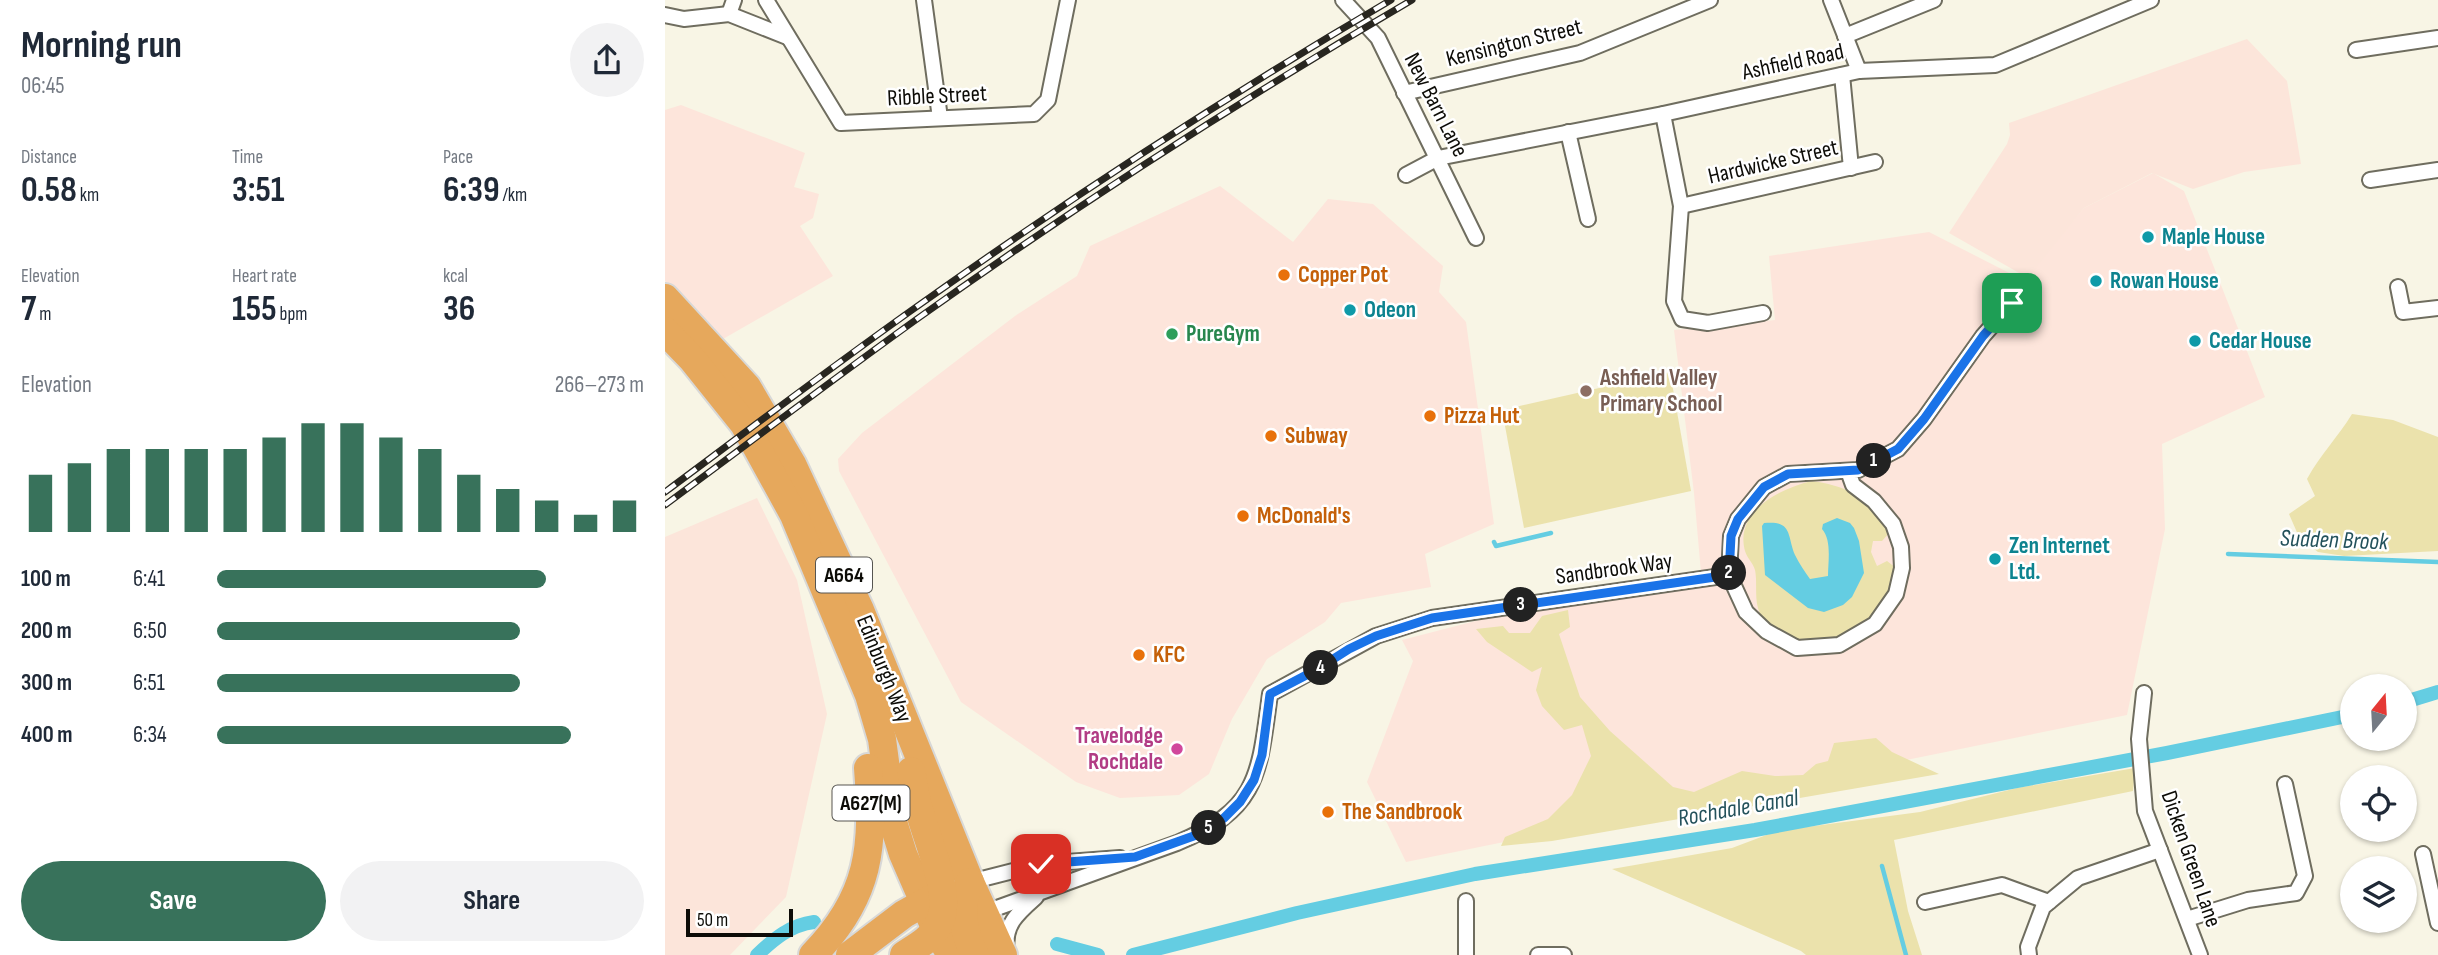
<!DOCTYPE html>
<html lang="en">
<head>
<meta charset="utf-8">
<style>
	body { margin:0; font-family:"Sofia Sans Condensed",sans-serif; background:#f2f2f3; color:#1f2937; height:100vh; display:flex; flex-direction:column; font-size:26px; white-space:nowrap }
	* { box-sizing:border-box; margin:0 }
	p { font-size:23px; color:#747a83 }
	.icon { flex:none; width:38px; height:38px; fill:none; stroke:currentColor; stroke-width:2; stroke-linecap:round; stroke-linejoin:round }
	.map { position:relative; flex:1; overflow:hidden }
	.details { display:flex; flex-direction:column; background:#fff; width:665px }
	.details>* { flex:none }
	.needle { width:46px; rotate:18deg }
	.controls { position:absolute; left:1675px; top:674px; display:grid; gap:14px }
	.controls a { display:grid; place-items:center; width:77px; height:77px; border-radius:50%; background:#fff; box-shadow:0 2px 5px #0004; font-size:35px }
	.scale { position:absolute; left:21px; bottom:18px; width:107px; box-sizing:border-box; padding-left:7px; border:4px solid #0d0c07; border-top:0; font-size:19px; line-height:24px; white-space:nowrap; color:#0d0c07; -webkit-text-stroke:5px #fff; paint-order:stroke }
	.pin { position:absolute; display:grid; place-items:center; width:60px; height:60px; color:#fff; margin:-30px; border-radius:14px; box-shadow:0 4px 10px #0006 }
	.km { position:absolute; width:35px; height:35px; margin:-18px; border-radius:50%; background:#222; color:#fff; font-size:19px; line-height:35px; text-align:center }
	.round { display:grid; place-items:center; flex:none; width:74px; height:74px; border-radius:37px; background:#f2f2f3 }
	.overview { display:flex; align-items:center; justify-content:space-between; height:119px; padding:0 21px }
	h1 { font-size:38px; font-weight:700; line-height:52px }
	.figures { display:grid; grid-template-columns:repeat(3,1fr); gap:10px; height:119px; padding:7px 21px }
	.figures div { display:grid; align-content:center }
	.figures b { font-size:35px; font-weight:700 }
	.figures small { font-size:19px; font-weight:400 }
	.figures p { font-size:19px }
	.chart { height:196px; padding:14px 21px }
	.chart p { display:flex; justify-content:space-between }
	.chart svg { width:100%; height:126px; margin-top:7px; stroke:#38725b; stroke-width:6 }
	.action { display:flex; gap:14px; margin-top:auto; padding:14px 21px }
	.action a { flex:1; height:80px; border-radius:42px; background:#38725b; color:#fff; font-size:28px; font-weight:700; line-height:80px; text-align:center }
	.action a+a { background:#f2f2f3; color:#1f2937 }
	ul { padding:0 21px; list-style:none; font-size:23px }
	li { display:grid; grid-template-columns:112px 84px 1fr; align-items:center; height:52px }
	li i { height:18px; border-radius:9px; background:#38725b }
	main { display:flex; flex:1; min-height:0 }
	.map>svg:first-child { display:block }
	.commercial { fill:#fde5db }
	.industrial { fill:#fce5da }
	.green { fill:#ebe2ac }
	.water { fill:#64cde2 }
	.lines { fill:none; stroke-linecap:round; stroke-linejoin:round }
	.stream { stroke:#64cde2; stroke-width:4.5 }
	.canal { stroke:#64cde2; stroke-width:14 }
	.street-casing { stroke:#6f6d5f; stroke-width:18 }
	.highway-casing { stroke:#d8d8d7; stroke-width:32 }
	.street { stroke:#fff; stroke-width:14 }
	.highway { stroke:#e6a85c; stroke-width:28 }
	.rail-casing { stroke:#282620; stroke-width:7 }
	.rail { stroke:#fff; stroke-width:4.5; stroke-dasharray:13; stroke-linecap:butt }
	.route-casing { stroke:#fff; stroke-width:14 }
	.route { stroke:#1a73e8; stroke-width:9 }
	.culture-dot { fill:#0f9aa8; stroke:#fff; stroke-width:2.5 }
	.food-dot { fill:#e8710a; stroke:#fff; stroke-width:2.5 }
	.leisure-dot { fill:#2e9e5b; stroke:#fff; stroke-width:2.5 }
	.education-dot { fill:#8d6e63; stroke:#fff; stroke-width:2.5 }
	.hotel-dot { fill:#d1479c; stroke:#fff; stroke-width:2.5 }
	.labels { text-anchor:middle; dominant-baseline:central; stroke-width:5; stroke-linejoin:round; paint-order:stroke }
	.shield { fill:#fff; stroke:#565551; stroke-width:2 }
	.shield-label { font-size:21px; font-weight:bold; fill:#0d0c07 }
	.street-label { font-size:23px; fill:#0d0c07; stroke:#fff }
	.culture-label { font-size:23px; font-weight:bold; fill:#0d838f; stroke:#fff; text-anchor:start }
	.food-label { font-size:23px; font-weight:bold; fill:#c56008; stroke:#fff; text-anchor:start }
	.leisure-label { font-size:23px; font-weight:bold; fill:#27864d; stroke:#fff; text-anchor:start }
	.education-label { font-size:23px; font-weight:bold; fill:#785e54; stroke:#fff; text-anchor:start }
	.hotel-label { font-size:23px; font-weight:bold; fill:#b23c85; stroke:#fff; text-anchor:end }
	.water-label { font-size:24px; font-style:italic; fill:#23515b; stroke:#fff }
</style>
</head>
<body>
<main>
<section class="details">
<div class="overview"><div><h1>Morning run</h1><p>06:45</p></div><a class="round"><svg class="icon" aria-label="share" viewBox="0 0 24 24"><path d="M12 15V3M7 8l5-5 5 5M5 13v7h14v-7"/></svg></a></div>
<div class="figures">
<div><p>Distance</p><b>0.58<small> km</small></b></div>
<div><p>Time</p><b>3:51</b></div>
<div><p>Pace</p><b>6:39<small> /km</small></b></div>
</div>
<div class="figures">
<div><p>Elevation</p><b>7<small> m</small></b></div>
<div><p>Heart rate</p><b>155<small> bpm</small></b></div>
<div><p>kcal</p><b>36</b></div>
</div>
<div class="chart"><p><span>Elevation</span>266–273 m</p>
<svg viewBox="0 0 160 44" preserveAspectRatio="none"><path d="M5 44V24M15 44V20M25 44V15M35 44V15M45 44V15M55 44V15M65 44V11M75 44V6M85 44V6M95 44V11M105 44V15M115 44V24M125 44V29M135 44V33M145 44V38M155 44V33"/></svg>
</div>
<ul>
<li><b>100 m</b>6:41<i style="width:77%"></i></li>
<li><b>200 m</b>6:50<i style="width:71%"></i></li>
<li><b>300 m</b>6:51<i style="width:71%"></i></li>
<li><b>400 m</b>6:34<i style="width:83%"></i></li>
</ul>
<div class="action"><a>Save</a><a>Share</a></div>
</section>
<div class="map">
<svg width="1773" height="955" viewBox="0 0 1773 955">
	<rect width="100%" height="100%" fill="#f8f5e5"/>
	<g class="commercial">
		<polygon points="16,105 140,153 129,187 154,194 148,218 135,226 168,276 58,339 0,281 0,110"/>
		<polygon points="1488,173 1519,191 1600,397 1497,444 1500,529 1462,715 741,862 702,782 748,661 737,640 822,618 1037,584 1029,493 1009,330 1110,320 1104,256 1264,232 1358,280 1419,208"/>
		<polygon points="555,186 628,242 663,199 708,204 778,266 774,292 801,322 829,524 760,554 766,587 676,603 660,622 602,659 567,719 544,774 514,795 455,798 411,782 296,702 174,471 173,459 197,433 350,316 412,276 425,246"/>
	</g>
	<g class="industrial">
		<polygon points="1582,39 1622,81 1636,164 1579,172 1528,189 1487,173 1419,208 1363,278 1284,233 1342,144 1345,135 1344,123"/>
		<polygon points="92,498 132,580 162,714 121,897 65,955 0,955 0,537"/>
	</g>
	<g class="green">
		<polygon points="1005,372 1026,491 859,528 837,410"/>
		<path d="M1687,414L1728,420L1773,437V551L1679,556L1653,552L1634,537L1624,514L1650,496L1642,479C1655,455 1673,437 1687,414Z"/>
		<path d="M1147,481C1187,487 1202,498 1225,532L1217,541H1208L1206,552L1212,566L1222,561L1231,568C1225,585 1219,608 1205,620C1177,645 1121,650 1097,617C1088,603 1093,585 1090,570C1088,563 1082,558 1080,551C1069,511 1116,488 1147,481Z"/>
		<polygon points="903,610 905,627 894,634 915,697 945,731 1008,787 1029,792 1077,771 1110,776 1138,775 1151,764 1163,761 1169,743 1211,738 1227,752 1274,774 887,841 836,846 840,837 883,819 907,795 926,756 917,725 899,730 877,706 871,690 877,667 867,672 822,642 811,629 838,626 844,633 865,633 877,616"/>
		<polygon points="1470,768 1468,791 1229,840 1243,911 1257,955 1141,955 1136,951 947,869 1067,848 1112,831 1255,812 1352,788"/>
	</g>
	<path class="water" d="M1172,518L1185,523L1189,528L1194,541L1199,573L1187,597L1178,605L1159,612L1143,608L1100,575L1097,526L1099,523C1128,520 1122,536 1130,555C1134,563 1140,572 1145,579L1163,576C1163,562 1167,540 1157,529L1158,524Z"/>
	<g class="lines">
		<g class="stream">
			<polyline points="829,542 831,546 886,533"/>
			<polyline points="1563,554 1773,562"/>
			<polyline points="1217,866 1241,955"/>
		</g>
		<g class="canal">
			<polyline points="1740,702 1773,692"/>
			<polyline points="392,944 433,955"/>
			<path d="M92,955C109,939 125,925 149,922"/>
			<polyline points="468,955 632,913 810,874 1090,830 1502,753 1687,715"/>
		</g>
		<defs>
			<g id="street">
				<polyline points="101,0 176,123 369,114 383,100 403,0"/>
				<polyline points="259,0 275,118"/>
				<polyline points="678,0 713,38 811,238"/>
				<polyline points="1166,0 1194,71"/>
				<polyline points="64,14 69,0"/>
				<polyline points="0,15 19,19 64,14 122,37"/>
				<polyline points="1180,36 1269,0"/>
				<polyline points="1691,50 1773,38"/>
				<polyline points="1177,75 1186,168"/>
				<polyline points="739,93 915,53 1045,0"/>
				<polyline points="998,114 1016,206 1009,301 1017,319 1043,323 1098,313"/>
				<polyline points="903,132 923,219"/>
				<polyline points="741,175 773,158 998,114 1194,71 1330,65 1486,0"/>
				<polyline points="1705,180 1773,170"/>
				<polyline points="1016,206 1210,162"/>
				<polyline points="1733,287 1738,312 1773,308"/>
				<polyline points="1183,471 1188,485 1209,501 1228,524 1236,547 1237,568 1231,594 1210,624 1174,645 1132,648 1101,631 1081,612 1064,575 1066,536 1073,519 1099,487 1123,474 1193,470 1233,449 1259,419 1318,336 1347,303"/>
				<polyline points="1479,693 1474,739 1480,811 1535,955"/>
				<polyline points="1758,854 1773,923"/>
				<polyline points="305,882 376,864 455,858"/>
				<polyline points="801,901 801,955"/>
				<polyline points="1260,902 1337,885 1384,902"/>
				<path d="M318,913L512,843C594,809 594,775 605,694L711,636L767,618L1064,575"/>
				<polyline points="1522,919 1583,900 1631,893 1640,876 1620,784"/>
				<path d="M342,950C338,925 354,912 371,897"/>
				<polyline points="873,955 899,955"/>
				<polyline points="1364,955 1363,947 1378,907 1413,878 1495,850"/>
			</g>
			<g id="highway">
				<polyline points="0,298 82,387 127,464 195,610 305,882 338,955"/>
				<polyline points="0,331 27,359 79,424 129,515 204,695 217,739 228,822 238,854 271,930 286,955"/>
				<path d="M305,882C293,908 298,931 310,955"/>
				<path d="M148,955C206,896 209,846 203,768"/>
				<polyline points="185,955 239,914 275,894"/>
				<path d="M239,955C251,947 266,939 273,926C290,898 261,839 254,809C250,797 249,784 246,771"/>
			</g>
		</defs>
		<use href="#street" class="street-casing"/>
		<use href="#highway" class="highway-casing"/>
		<use href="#street" class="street"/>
		<use href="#highway" class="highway"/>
		<defs>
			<g id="rail">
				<path d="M0,492C82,431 164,369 247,310C402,200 562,96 726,0"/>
				<path d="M0,505C84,443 167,380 252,319C412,205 577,99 747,0"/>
			</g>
		</defs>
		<use href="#rail" class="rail-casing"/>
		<use href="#rail" class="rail"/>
	</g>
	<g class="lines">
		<defs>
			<polyline id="route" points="376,864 470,857 537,833 559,818 575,802 589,780 597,755 605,694 651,670 684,649 711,636 767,618 1064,575 1066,536 1073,519 1099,487 1123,474 1193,470 1233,449 1259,419 1318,336 1347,303"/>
		</defs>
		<use href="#route" class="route-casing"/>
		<use href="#route" class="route"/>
	</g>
	<g class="culture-dot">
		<circle cx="1483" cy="237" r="7"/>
		<circle cx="1431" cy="281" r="7"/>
		<circle cx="685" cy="310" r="7"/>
		<circle cx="1530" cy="341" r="7"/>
		<circle cx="1330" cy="559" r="7"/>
	</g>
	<g class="food-dot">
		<circle cx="619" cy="275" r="7"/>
		<circle cx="765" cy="416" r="7"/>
		<circle cx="606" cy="436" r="7"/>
		<circle cx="578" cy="516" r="7"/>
		<circle cx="474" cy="655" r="7"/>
		<circle cx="663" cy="812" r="7"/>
	</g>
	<circle class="leisure-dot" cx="507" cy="334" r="7"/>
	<circle class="education-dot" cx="921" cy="391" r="7"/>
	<circle class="hotel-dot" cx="512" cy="749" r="7"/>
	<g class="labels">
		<g class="shield">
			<rect x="151" y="557.5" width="56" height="35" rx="5"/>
			<rect x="167.5" y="785.5" width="77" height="35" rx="5"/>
		</g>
		<g class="shield-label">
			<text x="179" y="575">A664</text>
			<text x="206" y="803">A627(M)</text>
		</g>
		<g class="street-label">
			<text transform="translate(849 43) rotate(-14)">Kensington Street</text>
			<text transform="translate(1128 62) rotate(-12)">Ashfield Road</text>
			<text transform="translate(272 96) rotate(-3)">Ribble Street</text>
			<text transform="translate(771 105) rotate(63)">New Barn Lane</text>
			<text transform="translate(1108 162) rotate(-13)">Hardwicke Street</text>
			<text transform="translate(949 569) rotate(-8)">Sandbrook Way</text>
			<text transform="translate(219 669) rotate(68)">Edinburgh Way</text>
			<text transform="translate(1526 859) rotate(71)">Dicken Green Lane</text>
		</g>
		<g class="culture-label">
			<text x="1497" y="237">Maple House</text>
			<text x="1445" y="281">Rowan House</text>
			<text x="699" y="310">Odeon</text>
			<text x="1544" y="341">Cedar House</text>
			<text x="1344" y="546">Zen Internet<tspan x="1344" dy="26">Ltd.</tspan></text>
		</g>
		<g class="food-label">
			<text x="633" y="275">Copper Pot</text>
			<text x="779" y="416">Pizza Hut</text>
			<text x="620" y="436">Subway</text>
			<text x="592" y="516">McDonald's</text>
			<text x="488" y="655">KFC</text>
			<text x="677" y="812">The Sandbrook</text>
		</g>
		<g class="leisure-label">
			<text x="521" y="334">PureGym</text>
		</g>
		<g class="education-label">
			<text x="935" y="378">Ashfield Valley<tspan x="935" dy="26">Primary School</tspan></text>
		</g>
		<g class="hotel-label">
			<text x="498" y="736">Travelodge<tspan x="498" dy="26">Rochdale</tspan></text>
		</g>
		<g class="water-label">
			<text transform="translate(1669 540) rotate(2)">Sudden Brook</text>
			<text transform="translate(1073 808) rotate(-10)">Rochdale Canal</text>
		</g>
	</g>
</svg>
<div class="controls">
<a><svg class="needle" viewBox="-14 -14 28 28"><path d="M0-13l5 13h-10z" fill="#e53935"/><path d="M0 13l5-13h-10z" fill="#747a83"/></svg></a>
<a><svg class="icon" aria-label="locate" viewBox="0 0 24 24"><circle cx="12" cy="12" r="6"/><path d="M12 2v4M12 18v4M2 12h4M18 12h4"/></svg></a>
<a><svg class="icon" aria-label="layers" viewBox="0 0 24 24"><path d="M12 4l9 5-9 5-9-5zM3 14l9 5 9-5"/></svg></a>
</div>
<div class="scale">50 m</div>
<div class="pin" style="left:1347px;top:303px;background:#1e9e55"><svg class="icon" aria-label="arrive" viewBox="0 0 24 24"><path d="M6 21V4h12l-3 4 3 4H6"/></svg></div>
<div class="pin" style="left:376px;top:864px;background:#d93025"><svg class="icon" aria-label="check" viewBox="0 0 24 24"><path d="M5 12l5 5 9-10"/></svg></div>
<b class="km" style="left:1209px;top:461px">1</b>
<b class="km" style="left:1064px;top:573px">2</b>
<b class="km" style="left:856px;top:605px">3</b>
<b class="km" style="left:656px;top:668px">4</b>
<b class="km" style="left:544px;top:828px">5</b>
</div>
</main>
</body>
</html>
